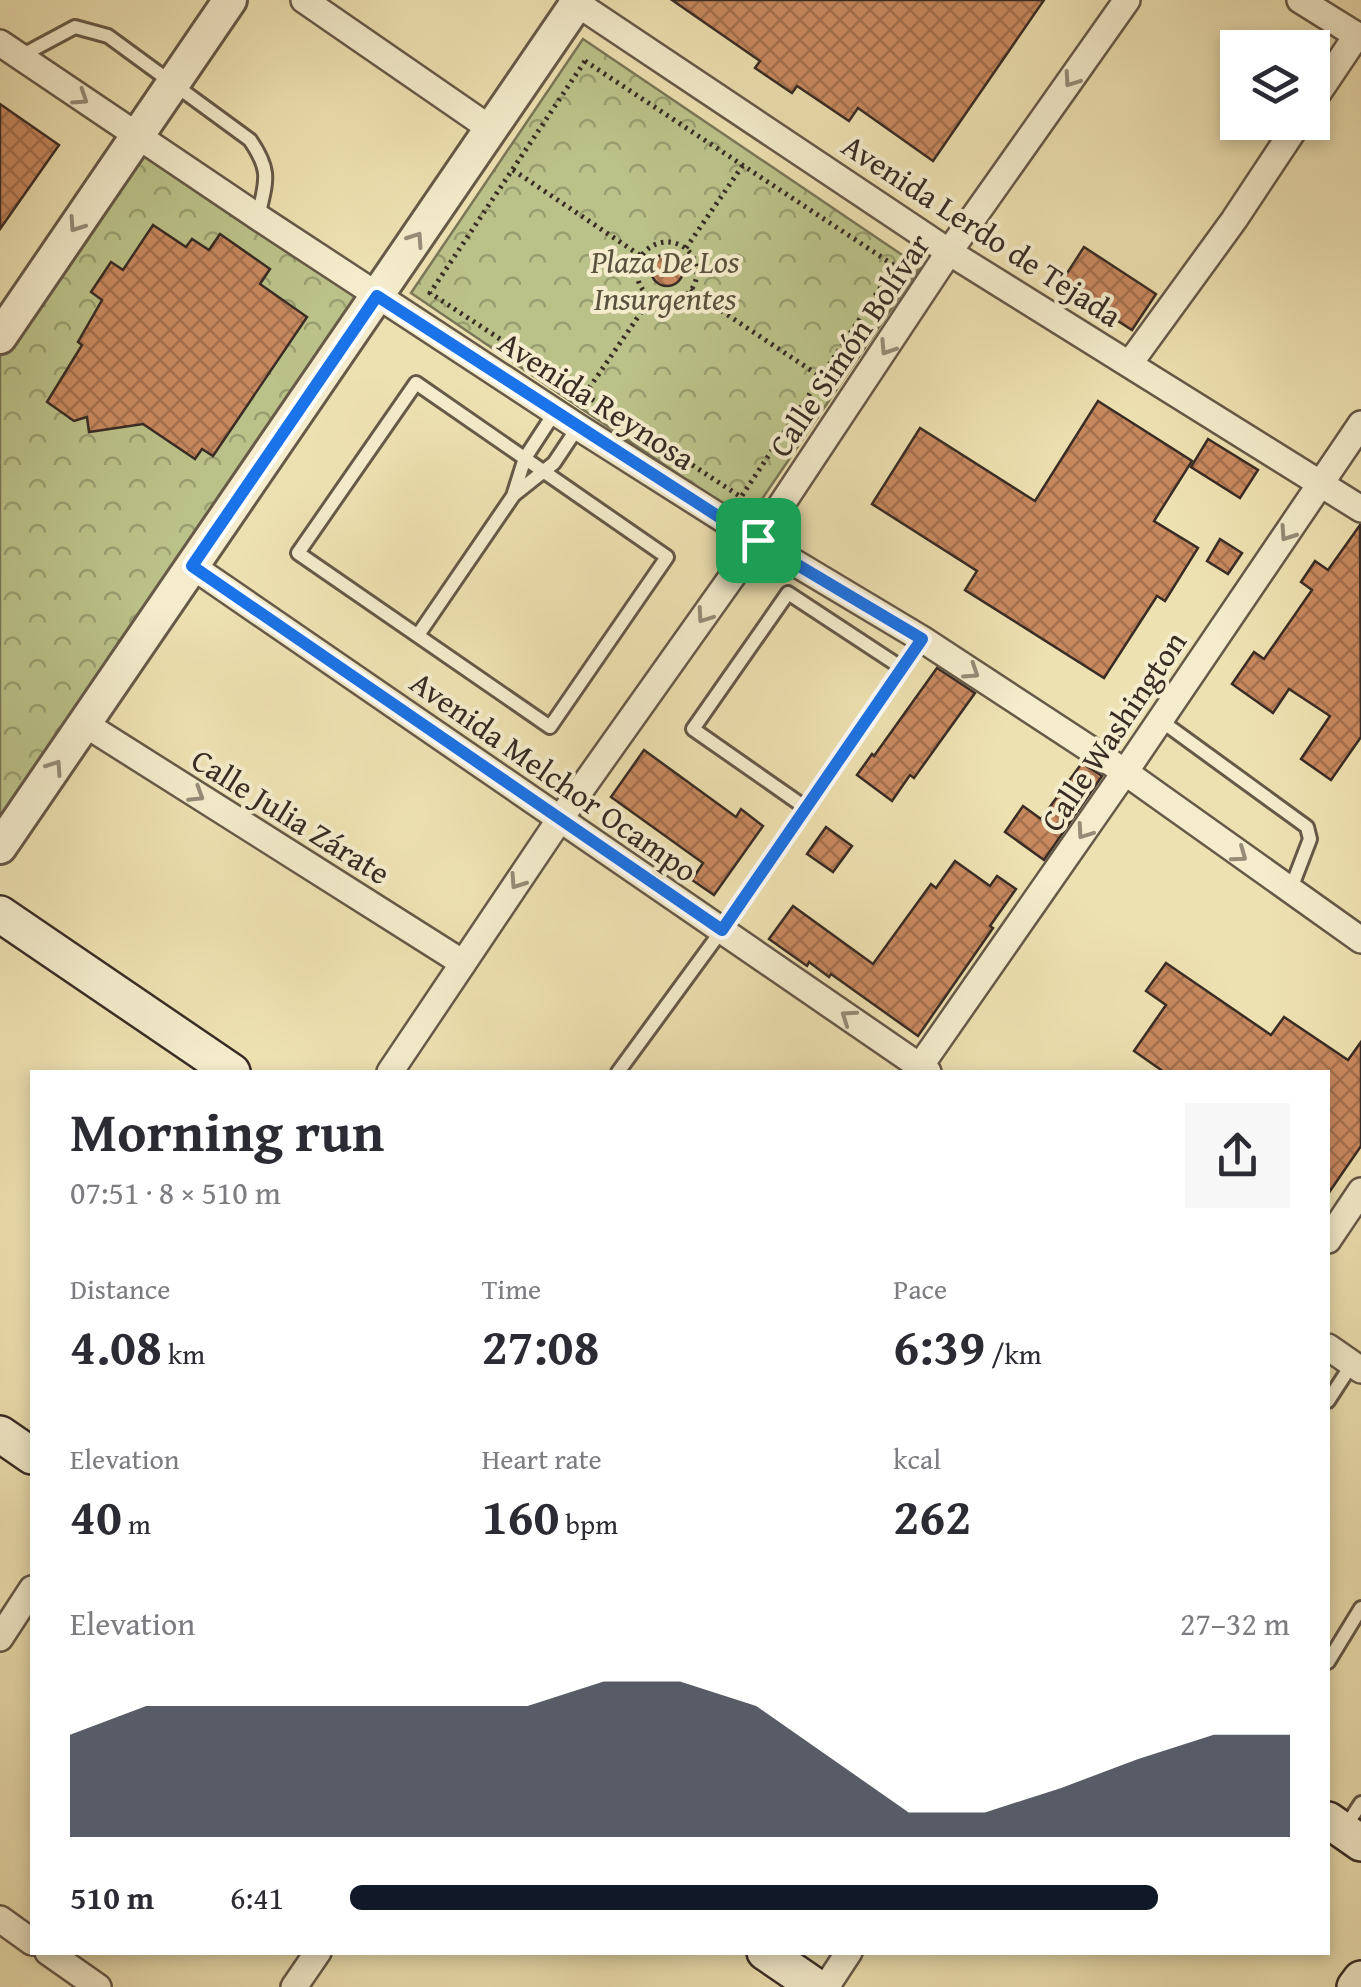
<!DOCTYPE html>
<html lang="en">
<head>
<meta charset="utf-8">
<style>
	body { margin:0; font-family:"Gentium Book Plus",serif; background:#f7f7f7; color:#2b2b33; height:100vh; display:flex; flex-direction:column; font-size:38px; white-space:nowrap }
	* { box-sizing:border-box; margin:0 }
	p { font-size:32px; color:#7c7c81 }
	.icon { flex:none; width:55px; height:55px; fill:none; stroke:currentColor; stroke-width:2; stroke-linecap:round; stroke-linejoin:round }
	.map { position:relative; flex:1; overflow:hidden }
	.details { position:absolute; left:30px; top:1070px; width:1300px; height:885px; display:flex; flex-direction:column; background:#fff; border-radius:0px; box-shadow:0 5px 15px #0003 }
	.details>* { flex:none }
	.tools { position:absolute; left:1220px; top:30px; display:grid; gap:20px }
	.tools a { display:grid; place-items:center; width:110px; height:110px; border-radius:0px; background:#fff; box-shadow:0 5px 15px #0003; font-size:50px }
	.pin { position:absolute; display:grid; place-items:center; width:85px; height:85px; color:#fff; margin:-42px; border-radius:20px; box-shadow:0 5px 15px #0006 }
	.round { display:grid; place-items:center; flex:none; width:105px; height:105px; border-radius:0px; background:#f7f7f7 }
	.head { display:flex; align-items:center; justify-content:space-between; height:170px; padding:0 40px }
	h1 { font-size:55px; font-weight:700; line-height:75px }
	.figures { display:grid; grid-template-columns:repeat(3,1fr); gap:15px; height:170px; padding:10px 40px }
	.figures div { display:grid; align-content:center }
	.figures b { font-size:50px; font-weight:700 }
	.figures small { font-size:28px; font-weight:400 }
	.figures p { font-size:28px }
	.chart { height:280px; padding:20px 40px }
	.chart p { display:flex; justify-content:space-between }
	.chart svg { width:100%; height:180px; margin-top:10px; fill:#111827; opacity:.7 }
	ul { padding:0 40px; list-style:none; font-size:32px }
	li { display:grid; grid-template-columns:160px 120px 1fr; align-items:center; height:75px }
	li i { height:25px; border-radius:12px; background:#111827 }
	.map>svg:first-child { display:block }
	.park { fill:url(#park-crowns); stroke:#7a7757; stroke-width:2.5 }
	.building { fill:url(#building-cross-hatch); stroke:#382c25; stroke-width:2.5 }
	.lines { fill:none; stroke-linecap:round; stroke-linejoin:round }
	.service-casing { stroke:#665948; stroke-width:18 }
	.minor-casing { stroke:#665948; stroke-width:30 }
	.tertiary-casing { stroke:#665948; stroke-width:38 }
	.secondary-casing { stroke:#382c25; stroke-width:40 }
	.path { stroke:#382c25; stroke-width:5; stroke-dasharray:2.5 5; stroke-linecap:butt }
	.service { stroke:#f4eccc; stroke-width:12 }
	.minor { stroke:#f4eccc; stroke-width:25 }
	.tertiary { stroke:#f4eccc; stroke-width:32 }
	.secondary { stroke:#f4eccc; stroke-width:35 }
	.oneway { stroke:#968c78 }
	.route-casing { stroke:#fff; stroke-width:20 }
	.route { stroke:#1a73e8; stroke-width:12 }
	.labels { text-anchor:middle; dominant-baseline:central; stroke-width:8; stroke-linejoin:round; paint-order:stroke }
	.street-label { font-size:32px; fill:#382c25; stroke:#f4eccc }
	.park-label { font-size:32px; font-style:italic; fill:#59523e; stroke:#f4eccc }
</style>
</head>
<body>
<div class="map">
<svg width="1361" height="1987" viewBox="0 0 1361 1987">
	<defs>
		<pattern id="park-crowns" width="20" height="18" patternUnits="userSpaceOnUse" patternTransform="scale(2.5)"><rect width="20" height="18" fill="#bbc289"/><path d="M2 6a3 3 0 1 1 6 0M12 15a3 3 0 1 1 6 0" fill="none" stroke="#999e70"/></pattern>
		<pattern id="building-cross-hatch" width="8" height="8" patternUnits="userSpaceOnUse" patternTransform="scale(2.5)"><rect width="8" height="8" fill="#c9895f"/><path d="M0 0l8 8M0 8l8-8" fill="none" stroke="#a4704e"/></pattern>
	</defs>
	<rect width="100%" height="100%" fill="#eee1b1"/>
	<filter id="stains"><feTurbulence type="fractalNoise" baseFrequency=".002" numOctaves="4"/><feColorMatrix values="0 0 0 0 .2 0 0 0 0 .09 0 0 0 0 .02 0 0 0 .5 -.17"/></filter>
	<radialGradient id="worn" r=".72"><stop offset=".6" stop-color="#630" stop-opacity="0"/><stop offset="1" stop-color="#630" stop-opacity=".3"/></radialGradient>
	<g class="park">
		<polygon points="583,39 920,267 747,521 411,293"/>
		<polygon points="138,150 358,297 0,834 0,356"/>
	</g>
	<g class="building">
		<polygon points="672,0 1044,0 933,161 858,108 849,121 797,86 792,93 755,68 760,61"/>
		<polygon points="0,104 59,145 0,229"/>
		<polygon points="153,225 186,247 192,239 209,250 220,234 270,269 260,284 307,317 213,456 202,449 195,459 143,424 89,432 87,417 74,421 47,402 82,345 78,342 102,300 91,292 111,262 123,270"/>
		<polygon points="1084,247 1156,294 1132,330 1060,284"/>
		<circle cx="667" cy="270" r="16"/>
		<polygon points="1098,401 1192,461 1154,521 1198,548 1165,601 1157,596 1104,678 965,590 977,571 872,504 920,428 1035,501"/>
		<polygon points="1208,439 1258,470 1240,498 1191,467"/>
		<polygon points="1360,525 1361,737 1331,780 1301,759 1330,716 1289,689 1273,713 1232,684 1254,652 1264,659 1312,590 1301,582 1315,561 1328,570"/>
		<polygon points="1220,539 1242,553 1228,574 1207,561"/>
		<polygon points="937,668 975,693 914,778 910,775 892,801 857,775 872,754 874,756"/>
		<polygon points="644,750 736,817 741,809 763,826 714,895 692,880 703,863 611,797"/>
		<polygon points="1082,763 1102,776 1044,860 1005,832 1023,806 1041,819"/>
		<polygon points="826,827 852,846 833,872 807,854"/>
		<polygon points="955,861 990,886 997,876 1016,889 990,926 993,928 918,1036 831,974 829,977 809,962 807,966 769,939 793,906 873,964 931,884 936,888"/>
		<polygon points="1166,963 1271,1035 1284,1017 1348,1060 1361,1042 1361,1146 1328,1194 1328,1072 1164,1072 1134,1051 1166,1005 1146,991"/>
	</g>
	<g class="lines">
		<defs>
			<g id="service">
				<path d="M19,57L75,27L108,36L250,140C272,172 266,181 258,217"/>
				<polygon points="416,383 667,557 550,727 298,553"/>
				<polyline points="515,494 554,463 578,427"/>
				<polyline points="418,635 513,496 525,458 555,412"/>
				<polyline points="1160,720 1307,827 1310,839 1290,891"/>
				<polyline points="806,808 693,729 788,593 902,668"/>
				<polyline points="618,1072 722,930 922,639"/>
				<polyline points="1328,1401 1352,1364"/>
				<polyline points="1328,1662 1361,1608"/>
				<polyline points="1344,1829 1361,1803"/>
			</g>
			<g id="minor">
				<polyline points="304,0 491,129"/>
				<polyline points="572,0 949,252 1361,509"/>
				<polyline points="1300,0 1361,38"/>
				<polyline points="0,43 258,217 578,427 745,533 922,639 1125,772 1361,940"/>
				<polyline points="1312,102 1357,35"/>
				<polyline points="1130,363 1234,220 1299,122"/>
				<polyline points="192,566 928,1072"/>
				<polyline points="85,724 463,963"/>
				<polyline points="390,1072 560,819 758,540 949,252 1127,0"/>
				<polyline points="916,1072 1125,772 1361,424"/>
				<polyline points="1328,1240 1361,1191"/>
				<polyline points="1328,1347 1361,1370"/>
				<polyline points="0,1638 32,1589"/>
				<polyline points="0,1919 32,1942"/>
				<polyline points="48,1952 98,1987"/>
				<polyline points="294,1987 318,1952"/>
				<polyline points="826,1987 849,1952"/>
			</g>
			<g id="tertiary">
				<polyline points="0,337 230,0"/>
				<polyline points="0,847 579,0"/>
			</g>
			<g id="secondary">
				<polyline points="0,914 232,1072"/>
				<polyline points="0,1434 32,1456"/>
				<polyline points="1328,1820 1361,1843"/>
				<polyline points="765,1952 816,1987"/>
				<polyline points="1355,1987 1361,1979"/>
			</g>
		</defs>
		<use href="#service" class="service-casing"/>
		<use href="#minor" class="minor-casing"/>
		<use href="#tertiary" class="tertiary-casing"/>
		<use href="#secondary" class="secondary-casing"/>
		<g class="path">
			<polygon points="585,61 895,266 741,497 430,293"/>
			<polyline points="513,170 641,256"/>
			<circle cx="667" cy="272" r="30"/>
			<polyline points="686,248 743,165"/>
			<polyline points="690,290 821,377"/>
			<polyline points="585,394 651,298"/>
		</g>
		<use href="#service" class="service"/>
		<use href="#minor" class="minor"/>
		<use href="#tertiary" class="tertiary"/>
		<use href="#secondary" class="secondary"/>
	</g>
	<defs><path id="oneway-chevron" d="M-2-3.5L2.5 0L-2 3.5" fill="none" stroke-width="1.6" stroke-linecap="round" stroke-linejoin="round" transform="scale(2.5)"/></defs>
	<g class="oneway">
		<use href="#oneway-chevron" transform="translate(1071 80) rotate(125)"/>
		<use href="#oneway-chevron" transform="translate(81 98) rotate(33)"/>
		<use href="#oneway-chevron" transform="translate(76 225) rotate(124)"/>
		<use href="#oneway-chevron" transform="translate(416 239) rotate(-56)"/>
		<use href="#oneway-chevron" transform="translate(887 348) rotate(123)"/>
		<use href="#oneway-chevron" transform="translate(1287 534) rotate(124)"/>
		<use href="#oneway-chevron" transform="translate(704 616) rotate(125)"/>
		<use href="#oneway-chevron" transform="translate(972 672) rotate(33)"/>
		<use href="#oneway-chevron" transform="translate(55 767) rotate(-56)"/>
		<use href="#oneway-chevron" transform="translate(197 795) rotate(32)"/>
		<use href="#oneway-chevron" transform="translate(1084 832) rotate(125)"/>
		<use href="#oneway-chevron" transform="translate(1240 855) rotate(36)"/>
		<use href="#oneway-chevron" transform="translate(517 882) rotate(124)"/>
		<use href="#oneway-chevron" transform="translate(848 1017) rotate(-145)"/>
	</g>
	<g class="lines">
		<defs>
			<polygon id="route" points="377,296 744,533 922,639 722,930 192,566"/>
		</defs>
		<use href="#route" class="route-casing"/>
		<use href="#route" class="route"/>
	</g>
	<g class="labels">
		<g class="street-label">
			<text transform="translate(982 230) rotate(33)">Avenida Lerdo de Tejada</text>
			<text transform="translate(849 345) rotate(-56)">Calle Simón Bolívar</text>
			<text transform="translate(597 400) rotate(33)">Avenida Reynosa</text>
			<text transform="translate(1113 731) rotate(-56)">Calle Washington</text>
			<text transform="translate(554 776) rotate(35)">Avenida Melchor Ocampo</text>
			<text transform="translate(291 816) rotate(32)">Calle Julia Zárate</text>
		</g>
		<g class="park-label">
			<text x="665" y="261">Plaza De Los<tspan x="665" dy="37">Insurgentes</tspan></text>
		</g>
	</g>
	<rect width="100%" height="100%" filter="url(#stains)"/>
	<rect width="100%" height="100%" fill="url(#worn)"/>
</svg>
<div class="tools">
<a><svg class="icon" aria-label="layers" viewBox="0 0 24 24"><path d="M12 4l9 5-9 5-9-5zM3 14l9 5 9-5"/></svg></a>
</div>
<div class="pin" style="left:758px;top:540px;background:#1e9e55"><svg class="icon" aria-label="arrive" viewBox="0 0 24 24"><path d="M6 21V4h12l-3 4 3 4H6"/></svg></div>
<section class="details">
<div class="head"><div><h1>Morning run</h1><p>07:51 · 8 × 510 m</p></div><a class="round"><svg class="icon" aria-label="share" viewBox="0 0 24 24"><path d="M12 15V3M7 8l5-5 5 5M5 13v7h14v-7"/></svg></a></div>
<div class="figures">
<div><p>Distance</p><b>4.08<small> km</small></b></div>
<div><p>Time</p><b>27:08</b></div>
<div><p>Pace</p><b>6:39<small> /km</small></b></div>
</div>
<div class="figures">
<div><p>Elevation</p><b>40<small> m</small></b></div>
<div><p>Heart rate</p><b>160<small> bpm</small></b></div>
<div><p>kcal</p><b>262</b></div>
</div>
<div class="chart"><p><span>Elevation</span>27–32 m</p>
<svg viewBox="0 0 160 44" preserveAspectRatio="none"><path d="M0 44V19L10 12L20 12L30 12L40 12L50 12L60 12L70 6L80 6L90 12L100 25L110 38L120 38L130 32L140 25L150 19L160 19V44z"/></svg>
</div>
<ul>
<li><b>510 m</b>6:41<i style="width:86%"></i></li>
</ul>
</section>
</div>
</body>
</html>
